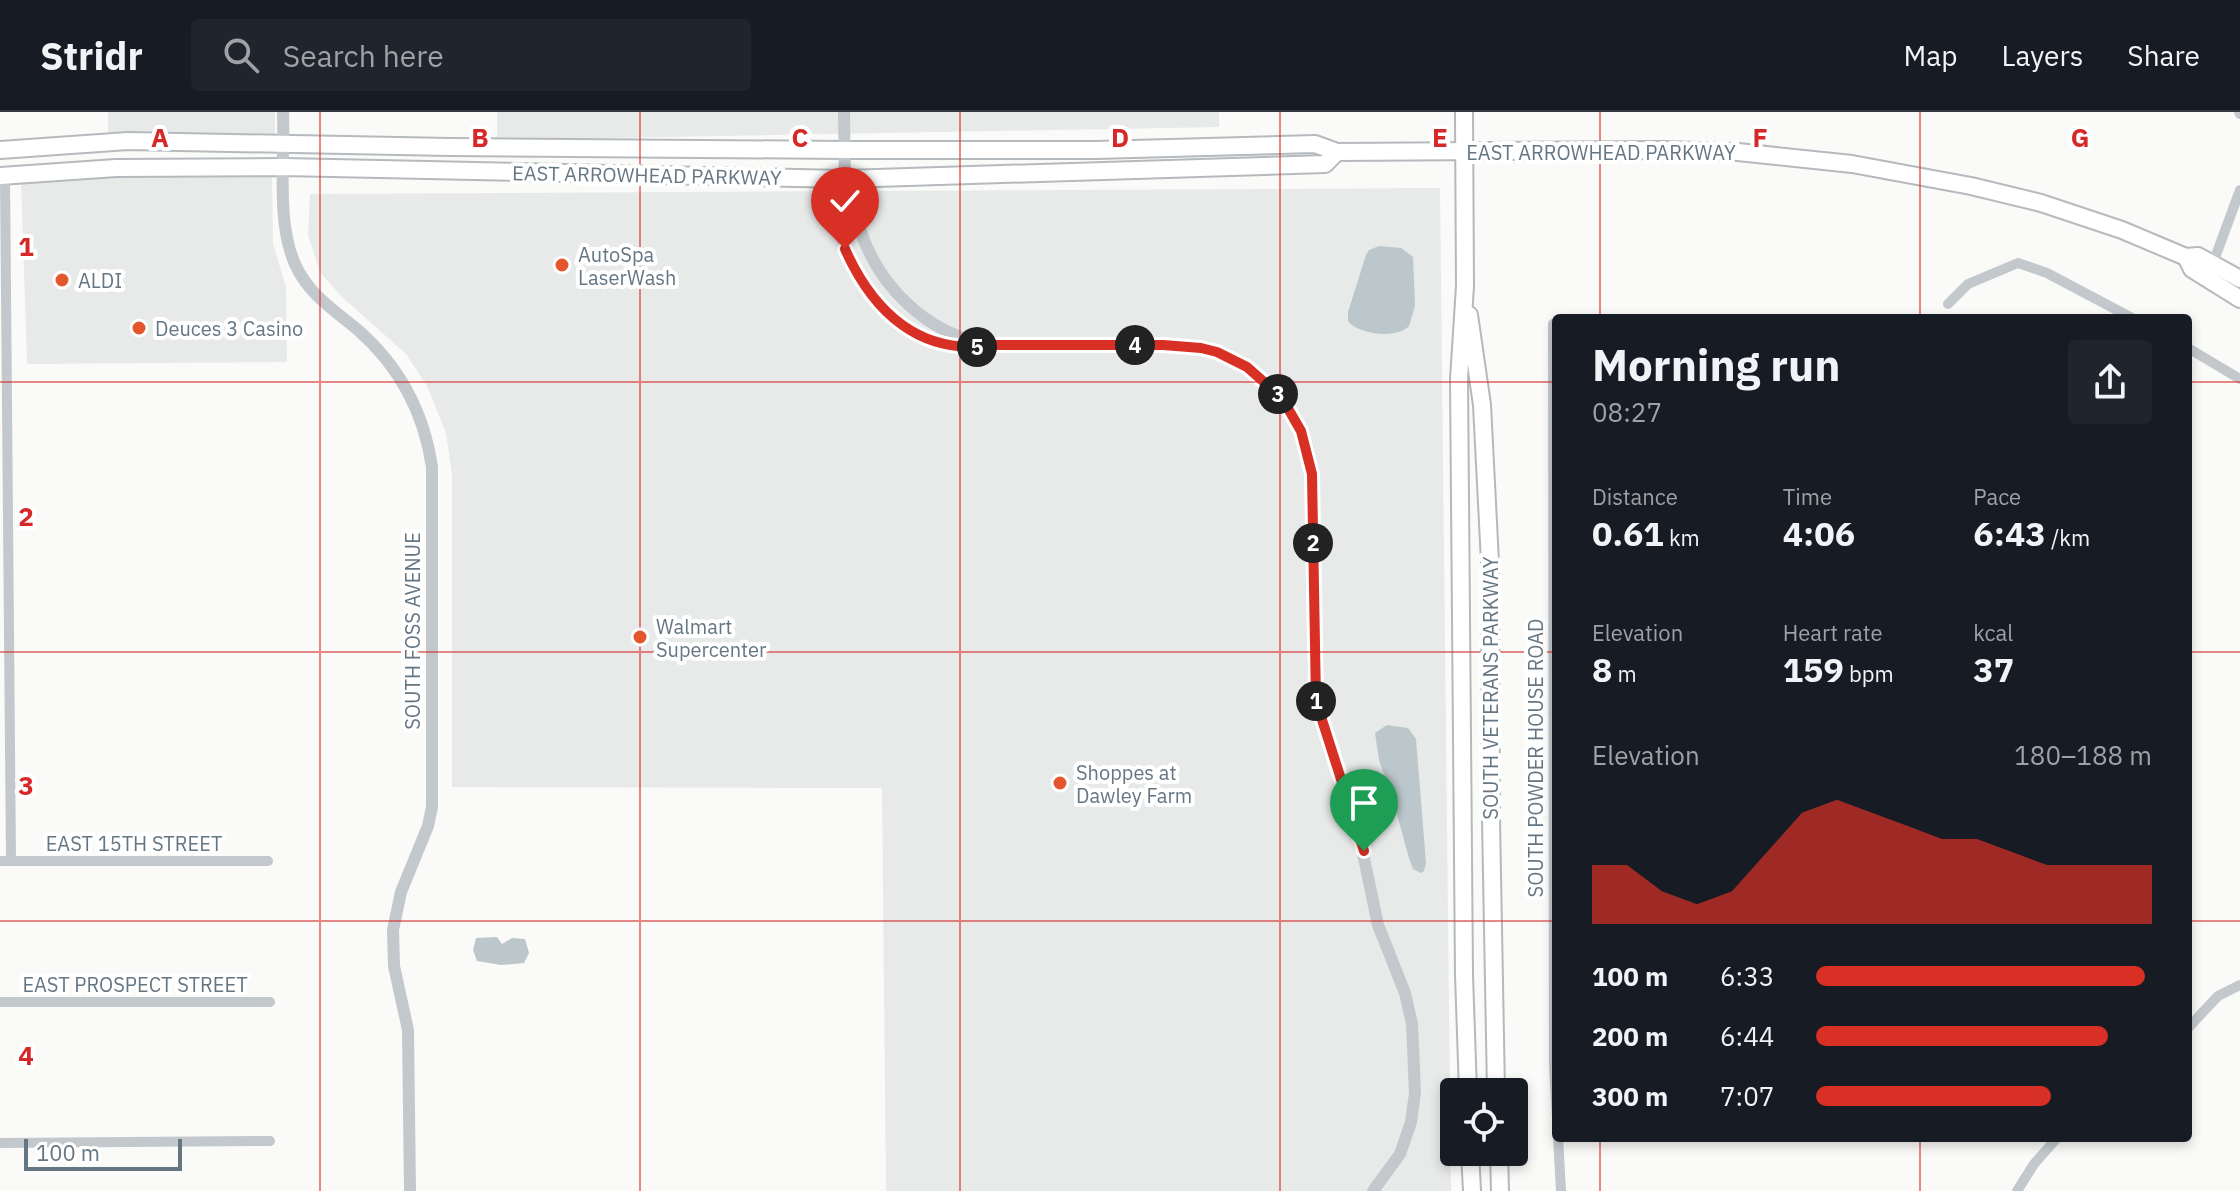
<!DOCTYPE html>
<html lang="en">
<head>
<meta charset="utf-8">
<style>
	body { margin:0; font-family:"IBM Plex Sans",sans-serif; background:#20242c; color:#f1f3f6; height:100vh; display:flex; flex-direction:column; font-size:30px; white-space:nowrap }
	* { box-sizing:border-box; margin:0 }
	p { font-size:26px; color:#9ea1a6 }
	.icon { flex:none; width:44px; height:44px; fill:none; stroke:currentColor; stroke-width:2; stroke-linecap:round; stroke-linejoin:round }
	.map { position:relative; flex:1; overflow:hidden }
	.side { position:absolute; left:1552px; top:202px; width:640px; height:828px; display:flex; flex-direction:column; background:#171b24; border-radius:8px; box-shadow:0 4px 12px #0003 }
	.side>* { flex:none }
	.buttons { position:absolute; left:1440px; top:966px; display:grid; gap:16px }
	.buttons a { display:grid; place-items:center; width:88px; height:88px; border-radius:8px; background:#171b24; box-shadow:0 4px 12px #0003; font-size:40px }
	.scale { position:absolute; left:24px; bottom:20px; width:158px; box-sizing:border-box; padding-left:8px; border:4px solid #657683; border-top:0; font-size:22px; line-height:28px; white-space:nowrap; color:#657683; -webkit-text-stroke:6px #fff; paint-order:stroke }
	.pin { position:absolute; display:grid; place-items:center; width:68px; height:68px; color:#fff; margin:-82px -34px; border-radius:50% 50% 50% 0; rotate:-45deg; box-shadow:0 0 8px #0007 }
	.pin .icon { rotate:45deg }
	.km { position:absolute; width:40px; height:40px; margin:-20px; border-radius:50%; background:#222; color:#fff; font-size:22px; line-height:40px; text-align:center }
	.round { display:grid; place-items:center; flex:none; width:84px; height:84px; border-radius:8px; background:#20242c }
	.overview { display:flex; align-items:center; justify-content:space-between; height:136px; padding:0 40px }
	h1 { font-size:44px; font-weight:700; line-height:60px }
	.metrics { display:grid; grid-template-columns:repeat(3,1fr); gap:12px; height:136px; padding:8px 40px }
	.metrics div { display:grid; align-content:center }
	.metrics b { font-size:34px; font-weight:700 }
	.metrics small { font-size:22px; font-weight:400 }
	.metrics p { font-size:22px }
	.chart { height:224px; padding:16px 40px }
	.chart p { display:flex; justify-content:space-between }
	.chart svg { width:100%; height:144px; margin-top:8px; fill:#d93025; opacity:.7 }
	ul { padding:0 40px; list-style:none; font-size:26px }
	li { display:grid; grid-template-columns:128px 96px 1fr; align-items:center; height:60px }
	li i { height:20px; border-radius:10px; background:#d93025 }
	header { display:flex; align-items:center; gap:48px; box-sizing:border-box; height:112px; padding:0 40px; background:#171b24; border-bottom:2px solid #363941 }
	header strong { font-size:38px }
	nav { display:flex; gap:44px; margin-inline-start:auto; font-size:28px }
	.search { width:560px; height:72px; background:#20242c; display:flex; align-items:center; gap:20px; box-sizing:border-box; padding:0 28px; border-radius:8px; color:#9ea1a6; font-size:30px }
	.map>svg:first-child { display:block }
	.built { fill:#e8e9e9 }
	.water { fill:#bbc7cb }
	.lines { fill:none; stroke-linecap:round; stroke-linejoin:round }
	.primary-casing { stroke:#b5babe; stroke-width:20 }
	.trunk-casing { stroke:#b4b9bd; stroke-width:20 }
	.minor { stroke:#c3c8cc; stroke-width:10 }
	.tertiary { stroke:#c3c8cc; stroke-width:12 }
	.primary { stroke:#fff; stroke-width:16 }
	.trunk { stroke:#fff; stroke-width:16 }
	.route-casing { stroke:#fff; stroke-width:16 }
	.route { stroke:#d93025; stroke-width:10 }
	.grid { fill:none; stroke:#d62828; stroke-width:2; stroke-opacity:0.55 }
	.poi-dot { fill:#e4572e; stroke:#fff; stroke-width:3 }
	.labels { text-anchor:middle; dominant-baseline:central; stroke-width:8; stroke-linejoin:round; paint-order:stroke }
	.street-label { font-size:20px; fill:#657683; stroke:#fff }
	.poi-label { font-size:20px; fill:#657683; stroke:#fff; text-anchor:start }
	.grid-label { font-size:26px; text-anchor:middle; font-weight:bold; fill:#d62828; stroke:#fff; stroke-width:8; stroke-linejoin:round; paint-order:stroke }
</style>
</head>
<body>
<header>
<strong>Stridr</strong>
<div class="search"><svg class="icon" aria-label="search" viewBox="0 0 24 24"><circle cx="10" cy="10" r="6"/><path d="M15 15l6 6"/></svg>Search here</div>
<nav><a>Map</a><a>Layers</a><a>Share</a></nav>
</header>
<div class="map">
<svg width="2240" height="1079" viewBox="0 0 2240 1079">
	<rect width="100%" height="100%" fill="#fafaf8"/>
	<g class="built">
		<polygon points="108,0 275,0 275,36 108,37"/>
		<polygon points="497,0 1219,0 1219,15 497,28"/>
		<polygon points="272,63 273,132 286,175 287,250 27,252 21,66"/>
		<polygon points="1440,76 1451,1079 886,1079 882,676 452,675 452,363 446,321 427,274 406,242 340,183 320,160 308,123 310,82"/>
	</g>
	<g class="water">
		<path d="M1379,134L1401,136L1413,145L1415,194L1409,214C1397,227 1359,223 1348,209V200L1366,143L1369,138Z"/>
		<polygon points="1387,613 1408,616 1416,627 1426,751 1424,759 1421,761 1413,757 1409,746 1391,681 1379,648 1375,621"/>
		<polygon points="497,825 502,832 512,826 525,827 529,841 524,851 501,853 477,849 473,838 476,826"/>
	</g>
	<g class="lines">
		<defs>
			<g id="primary">
				<polyline points="0,38 128,29 450,35 846,38 1096,38 1315,32 1337,40 1662,38 1738,40 1852,52 1971,74 2041,91 2122,118 2186,145 2198,144 2240,167"/>
				<polyline points="0,64 116,56 284,55 845,67 1325,52 1337,40"/>
				<polyline points="2186,145 2192,157 2240,187"/>
			</g>
			<g id="trunk">
				<polyline points="1464,0 1465,174 1459,267 1464,863 1468,980"/>
				<polyline points="1469,203 1482,293 1490,450 1491,707 1496,980"/>
				<polyline points="1470,1040 1472,1079"/>
				<polyline points="1499,1040 1500,1079"/>
			</g>
		</defs>
		<use href="#primary" class="primary-casing"/>
		<use href="#trunk" class="trunk-casing"/>
		<g class="minor">
			<polyline points="2239,0 2240,2"/>
			<polyline points="5,63 11,749"/>
			<polyline points="2212,154 2240,78"/>
			<polyline points="1948,192 1968,172 2018,151 2047,161 2132,206"/>
			<polyline points="1553,212 1554,953 1561,1079"/>
			<polyline points="2188,236 2240,267"/>
			<polyline points="0,749 268,749"/>
			<polyline points="0,890 270,890"/>
			<polyline points="2188,916 2218,884 2240,873"/>
			<polyline points="0,1031 270,1029"/>
			<polyline points="2017,1079 2034,1052 2057,1026"/>
		</g>
		<g class="tertiary">
			<path d="M283,0C285,46 276,110 295,152C308,182 334,198 358,218C399,254 424,301 432,355V695L428,714L401,780L393,818L394,854L408,918L410,1079"/>
			<path d="M844,0L845,72L835,85C839,154 885,225 958,236L1061,233H1163L1201,236L1233,247L1260,265L1282,286L1295,306L1307,333L1313,366V553L1316,589L1360,727L1378,813L1405,881L1412,912L1415,981L1411,1010L1400,1042L1373,1079"/>
			<path d="M845,72C861,89 854,102 862,123C881,176 926,219 981,231"/>
		</g>
		<use href="#primary" class="primary"/>
		<use href="#trunk" class="trunk"/>
	</g>
	<g class="lines">
		<defs>
			<path id="route" d="M845,137C873,200 920,244 992,233H1163L1201,236L1217,240L1247,255L1282,286L1301,319L1312,362L1316,589L1364,739"/>
		</defs>
		<use href="#route" class="route-casing"/>
		<use href="#route" class="route"/>
	</g>
	<path class="grid" d="M320,0V1079M640,0V1079M960,0V1079M1280,0V1079M1600,0V206M1920,0V206M0,270H1556M2188,270H2240M0,540H1556M2188,540H2240M0,809H1556M2188,809H2240M1600,1026V1079M1920,1026V1079"/>
	<g class="poi-dot">
		<circle cx="562" cy="153" r="8"/>
		<circle cx="62" cy="168" r="8"/>
		<circle cx="139" cy="216" r="8"/>
		<circle cx="640" cy="525" r="8"/>
		<circle cx="1060" cy="671" r="8"/>
	</g>
	<g class="labels">
		<g class="street-label">
			<text x="1601" y="40">EAST ARROWHEAD PARKWAY</text>
			<text transform="translate(647 63) rotate(1)">EAST ARROWHEAD PARKWAY</text>
			<text transform="translate(412 519) rotate(-90)">SOUTH FOSS AVENUE</text>
			<text transform="translate(1490 576) rotate(-90)">SOUTH VETERANS PARKWAY</text>
			<text transform="translate(1535 646) rotate(-90)">SOUTH POWDER HOUSE ROAD</text>
			<text x="134" y="731">EAST 15TH STREET</text>
			<text x="135" y="872">EAST PROSPECT STREET</text>
		</g>
		<g class="poi-label">
			<text x="578" y="142">AutoSpa<tspan x="578" dy="23">LaserWash</tspan></text>
			<text x="78" y="168">ALDI</text>
			<text x="155" y="216">Deuces 3 Casino</text>
			<text x="656" y="514">Walmart<tspan x="656" dy="23">Supercenter</tspan></text>
			<text x="1076" y="660">Shoppes at<tspan x="1076" dy="23">Dawley Farm</tspan></text>
		</g>
	</g>
	<g class="grid-label">
		<text x="160" y="35">A</text>
		<text x="480" y="35">B</text>
		<text x="800" y="35">C</text>
		<text x="1120" y="35">D</text>
		<text x="1440" y="35">E</text>
		<text x="1760" y="35">F</text>
		<text x="2080" y="35">G</text>
		<text x="26" y="144">1</text>
		<text x="26" y="414">2</text>
		<text x="26" y="683">3</text>
		<text x="26" y="953">4</text>
	</g>
</svg>
<div class="buttons">
<a><svg class="icon" aria-label="locate" viewBox="0 0 24 24"><circle cx="12" cy="12" r="6"/><path d="M12 2v4M12 18v4M2 12h4M18 12h4"/></svg></a>
</div>
<div class="scale">100 m</div>
<div class="pin" style="left:1364px;top:739px;background:#1e9e55"><svg class="icon" aria-label="arrive" viewBox="0 0 24 24"><path d="M6 21V4h12l-3 4 3 4H6"/></svg></div>
<div class="pin" style="left:845px;top:137px;background:#d93025"><svg class="icon" aria-label="check" viewBox="0 0 24 24"><path d="M5 12l5 5 9-10"/></svg></div>
<b class="km" style="left:1316px;top:589px">1</b>
<b class="km" style="left:1313px;top:431px">2</b>
<b class="km" style="left:1278px;top:282px">3</b>
<b class="km" style="left:1135px;top:233px">4</b>
<b class="km" style="left:977px;top:235px">5</b>
<section class="side">
<div class="overview"><div><h1>Morning run</h1><p>08:27</p></div><a class="round"><svg class="icon" aria-label="share" viewBox="0 0 24 24"><path d="M12 15V3M7 8l5-5 5 5M5 13v7h14v-7"/></svg></a></div>
<div class="metrics">
<div><p>Distance</p><b>0.61<small> km</small></b></div>
<div><p>Time</p><b>4:06</b></div>
<div><p>Pace</p><b>6:43<small> /km</small></b></div>
</div>
<div class="metrics">
<div><p>Elevation</p><b>8<small> m</small></b></div>
<div><p>Heart rate</p><b>159<small> bpm</small></b></div>
<div><p>kcal</p><b>37</b></div>
</div>
<div class="chart"><p><span>Elevation</span>180–188 m</p>
<svg viewBox="0 0 160 44" preserveAspectRatio="none"><path d="M0 44V26L10 26L20 34L30 38L40 34L50 22L60 10L70 6L80 10L90 14L100 18L110 18L120 22L130 26L140 26L150 26L160 26V44z"/></svg>
</div>
<ul>
<li><b>100 m</b>6:33<i style="width:98%"></i></li>
<li><b>200 m</b>6:44<i style="width:87%"></i></li>
<li><b>300 m</b>7:07<i style="width:70%"></i></li>
</ul>
</section>
</div>
</body>
</html>
